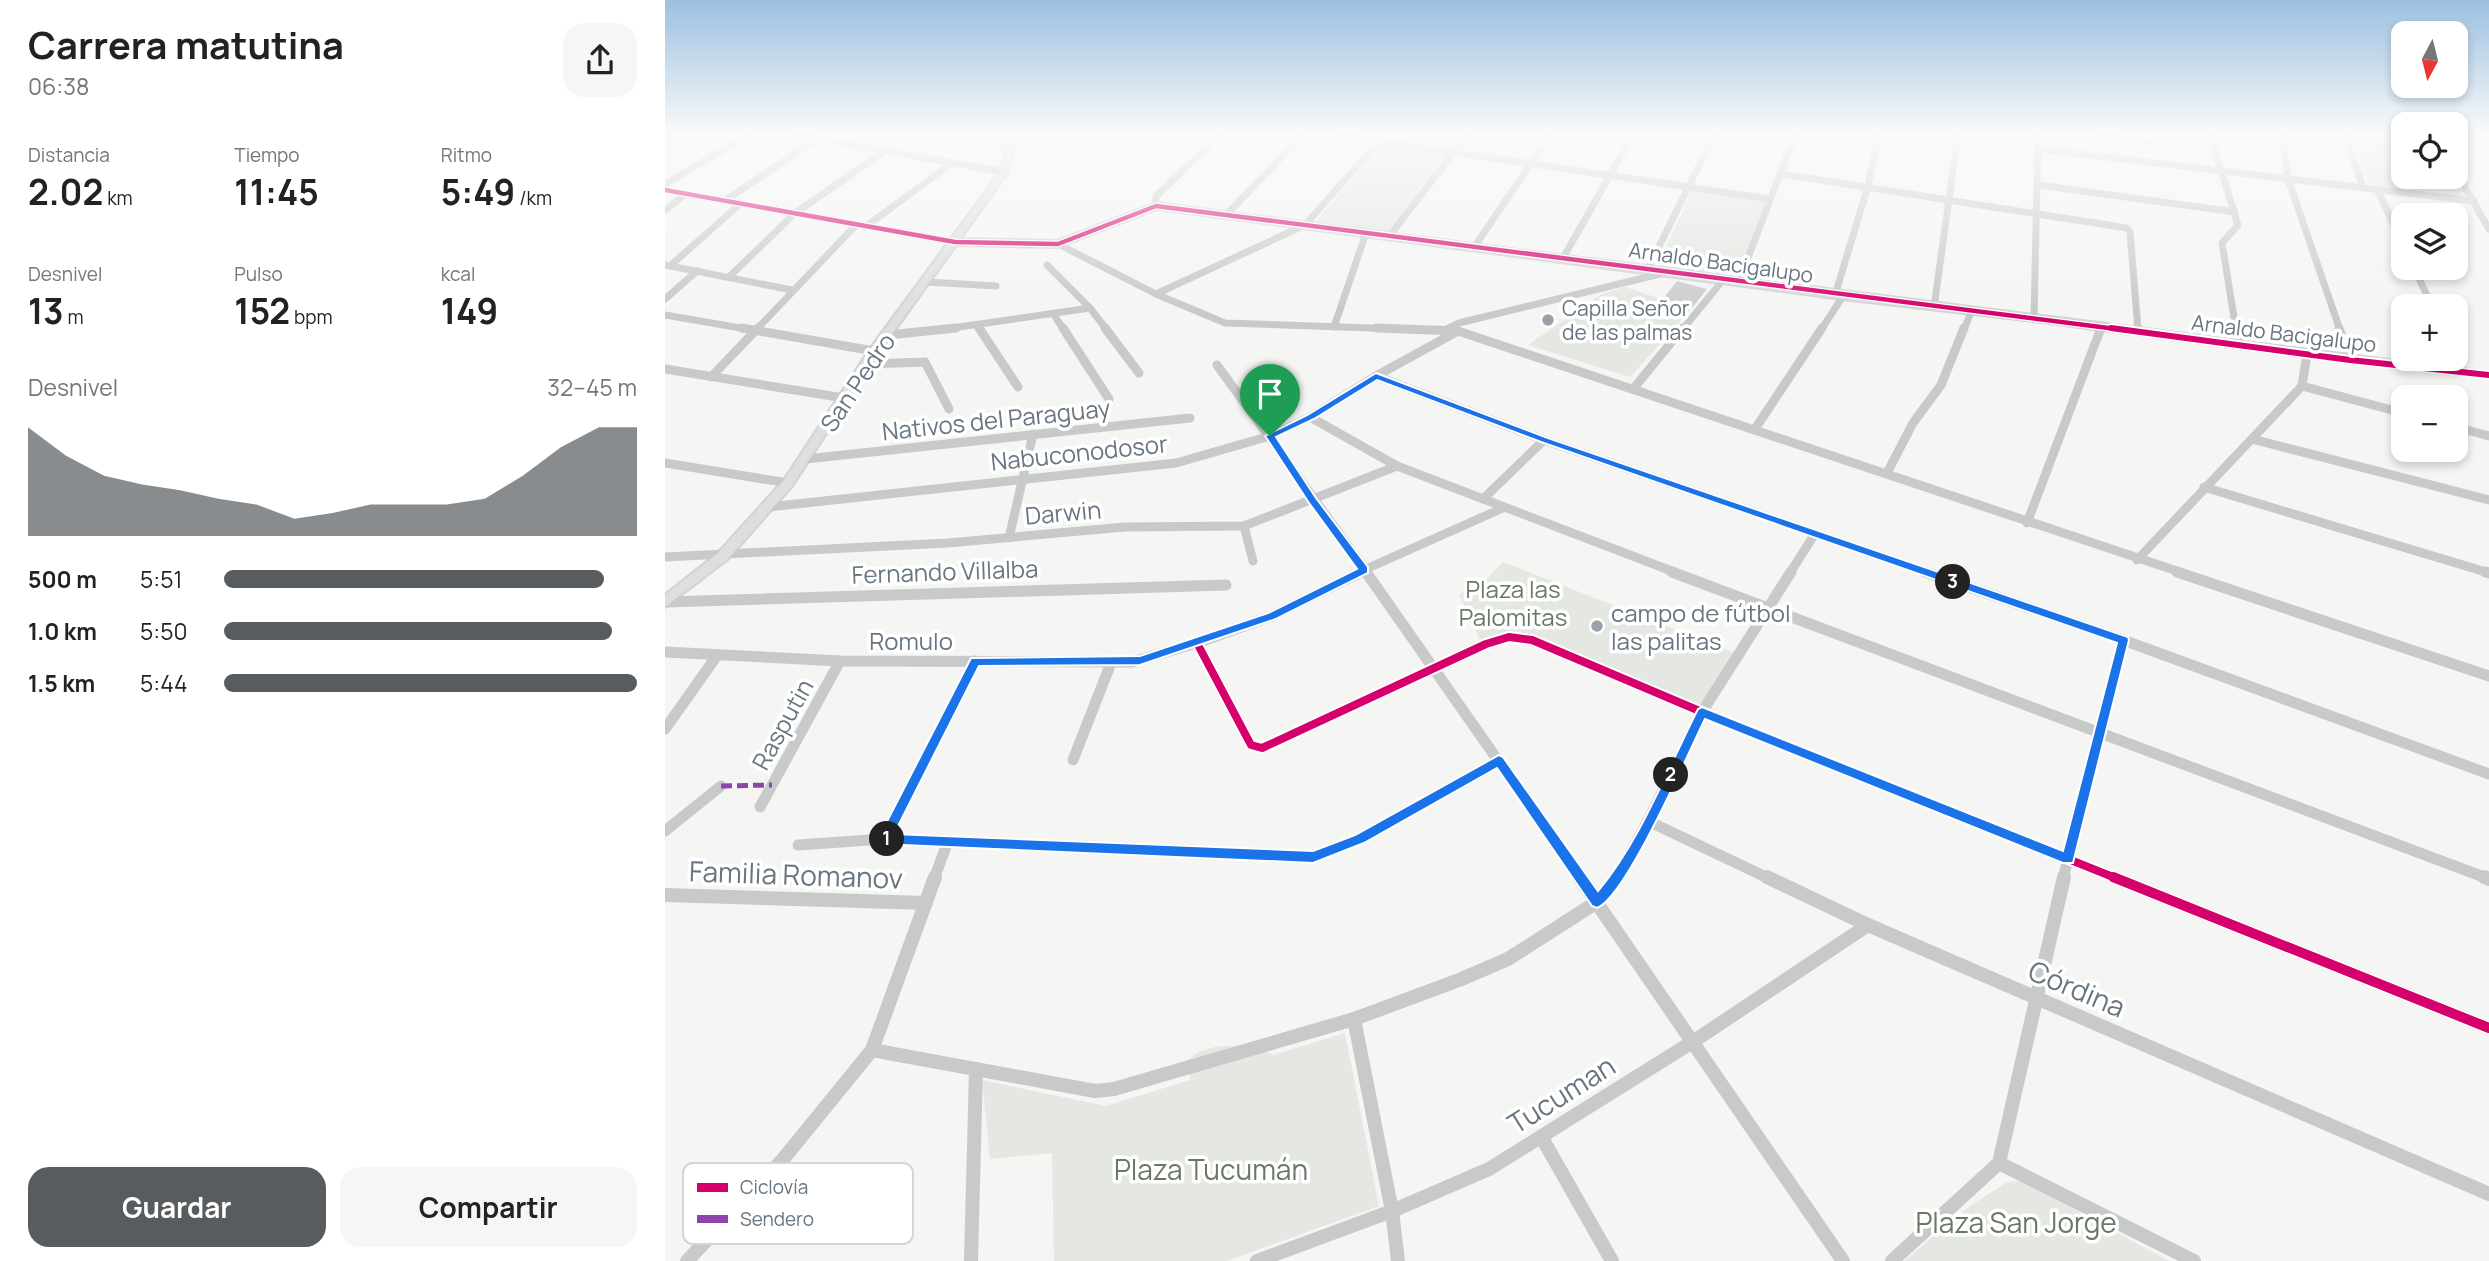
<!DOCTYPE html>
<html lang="es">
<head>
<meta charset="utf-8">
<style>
	body { margin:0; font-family:Manrope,sans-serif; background:#f6f6f6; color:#222; height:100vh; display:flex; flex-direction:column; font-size:26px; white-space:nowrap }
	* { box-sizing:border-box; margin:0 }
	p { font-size:23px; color:#767676 }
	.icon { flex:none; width:38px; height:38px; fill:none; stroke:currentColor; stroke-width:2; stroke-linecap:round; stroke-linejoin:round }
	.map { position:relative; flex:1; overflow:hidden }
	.sheet { display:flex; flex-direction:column; background:#fff; width:665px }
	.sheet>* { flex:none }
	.needle { width:46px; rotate:187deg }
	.fabs { position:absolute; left:1726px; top:21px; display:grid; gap:14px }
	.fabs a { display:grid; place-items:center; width:77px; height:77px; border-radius:14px; background:#fff; box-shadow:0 4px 10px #0003; font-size:35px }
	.pin { position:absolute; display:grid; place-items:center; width:60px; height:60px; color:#fff; margin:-72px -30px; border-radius:50% 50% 50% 0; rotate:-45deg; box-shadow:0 0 7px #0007 }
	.pin .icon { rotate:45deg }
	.km { position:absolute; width:35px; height:35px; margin:-18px; border-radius:50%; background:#222; color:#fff; font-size:19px; line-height:35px; text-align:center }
	.round { display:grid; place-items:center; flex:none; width:74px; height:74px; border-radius:21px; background:#f6f6f6 }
	.summary { display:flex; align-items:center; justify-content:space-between; height:119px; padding:0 28px }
	h1 { font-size:38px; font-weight:700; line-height:52px }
	.metrics { display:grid; grid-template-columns:repeat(3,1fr); gap:10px; height:119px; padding:7px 28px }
	.metrics div { display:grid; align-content:center }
	.metrics b { font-size:35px; font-weight:700 }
	.metrics small { font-size:19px; font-weight:400 }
	.metrics p { font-size:19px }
	.chart { height:196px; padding:14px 28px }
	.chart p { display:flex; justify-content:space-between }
	.chart svg { width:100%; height:126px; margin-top:7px; fill:#585c5f; opacity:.7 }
	.cta { display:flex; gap:14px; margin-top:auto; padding:14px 28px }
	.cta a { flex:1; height:80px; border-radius:21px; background:#585c5f; color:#fff; font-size:28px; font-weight:700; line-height:80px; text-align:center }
	.cta a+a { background:#f6f6f6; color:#222 }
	ul { padding:0 28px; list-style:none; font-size:23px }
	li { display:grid; grid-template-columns:112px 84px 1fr; align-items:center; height:52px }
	li i { height:18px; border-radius:9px; background:#585c5f }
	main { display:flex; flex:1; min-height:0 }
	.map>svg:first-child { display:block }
	.green { fill:#e4e7e2 }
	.building { fill:#cccdce }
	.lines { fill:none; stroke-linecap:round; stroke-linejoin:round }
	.secondary-casing { stroke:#d2d3d3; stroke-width:4 }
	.street-far3 { stroke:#c8caca; stroke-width:7 }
	.street-far2 { stroke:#c8caca; stroke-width:9 }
	.street-far1 { stroke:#c8caca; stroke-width:11 }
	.street { stroke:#c8caca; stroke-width:14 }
	.secondary { fill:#dddedf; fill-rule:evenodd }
	.quiet { stroke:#8e44ad; stroke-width:5; stroke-dasharray:11 5; stroke-linecap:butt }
	.cycleway-far3-casing { stroke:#fff; stroke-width:7 }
	.cycleway-far2-casing { stroke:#fff; stroke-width:10 }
	.cycleway-far1-casing { stroke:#fff; stroke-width:12 }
	.cycleway-casing { stroke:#fff; stroke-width:14 }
	.cycleway-far3 { stroke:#d6006c; stroke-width:4.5 }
	.cycleway-far2 { stroke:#d6006c; stroke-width:6 }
	.cycleway-far1 { stroke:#d6006c; stroke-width:8 }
	.cycleway { stroke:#d6006c; stroke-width:10 }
	.route { fill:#1a73e8; stroke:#fff; stroke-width:2; fill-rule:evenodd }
	.poi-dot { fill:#99a2a9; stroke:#fff; stroke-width:2.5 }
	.labels { text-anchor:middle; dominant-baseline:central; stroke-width:7; stroke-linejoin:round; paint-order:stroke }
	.far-street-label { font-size:21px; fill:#687681; stroke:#fff }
	.far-poi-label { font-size:21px; fill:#687681; stroke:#fff; text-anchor:start }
	.street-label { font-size:24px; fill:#687681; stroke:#fff }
	.park-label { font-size:24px; fill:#6a7966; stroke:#fff }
	.poi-label { font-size:24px; fill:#687681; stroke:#fff; text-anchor:start }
	.near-street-label { font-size:28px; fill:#687681; stroke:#fff }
	.near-park-label { font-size:28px; fill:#6a7966; stroke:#fff }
	.key { fill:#fff; stroke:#d2d6d9; stroke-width:2 }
	.key-label { font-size:19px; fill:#687681 }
</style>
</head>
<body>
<main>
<section class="sheet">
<div class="summary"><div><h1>Carrera matutina</h1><p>06:38</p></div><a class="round"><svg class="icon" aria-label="share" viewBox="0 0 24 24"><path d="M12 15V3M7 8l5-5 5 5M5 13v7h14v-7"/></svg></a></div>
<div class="metrics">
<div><p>Distancia</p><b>2.02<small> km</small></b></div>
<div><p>Tiempo</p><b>11:45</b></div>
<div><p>Ritmo</p><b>5:49<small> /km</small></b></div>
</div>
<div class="metrics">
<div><p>Desnivel</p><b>13<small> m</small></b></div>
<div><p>Pulso</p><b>152<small> bpm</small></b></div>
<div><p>kcal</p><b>149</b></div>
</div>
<div class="chart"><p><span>Desnivel</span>32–45 m</p>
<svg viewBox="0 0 160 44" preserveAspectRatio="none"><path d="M0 44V6L10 16L20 23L30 26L40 28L50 31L60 33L70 38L80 36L90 33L100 33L110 33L120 31L130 23L140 13L150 6L160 6V44z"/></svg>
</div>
<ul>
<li><b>500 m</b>5:51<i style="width:92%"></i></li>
<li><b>1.0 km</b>5:50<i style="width:94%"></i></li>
<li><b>1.5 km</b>5:44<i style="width:100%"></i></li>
</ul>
<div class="cta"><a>Guardar</a><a>Compartir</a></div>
</section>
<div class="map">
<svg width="1824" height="1261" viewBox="0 0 1824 1261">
	<rect width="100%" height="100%" fill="#f5f5f4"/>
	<g class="green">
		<polygon points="1686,135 1727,136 1738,150 1738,177 1788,180 1753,181 1751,186 1743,184 1744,189 1704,184"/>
		<polygon points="716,145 782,154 722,232 651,221"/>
		<polygon points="1028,189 1101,200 1071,278 992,266"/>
		<polygon points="960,287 1026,309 965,377 863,345 937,294"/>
		<polygon points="838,562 1070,653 1036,707 864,634 816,642 794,594 820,581"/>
		<path d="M680,1033L714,1206L562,1261H389L387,1153L325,1159L317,1080L441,1106L525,1080L524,1060C539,1041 589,1043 608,1055Z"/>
		<polygon points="1357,1181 1504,1261 1239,1261 1305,1206 1342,1182"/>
	</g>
	<polygon class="building" points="1012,281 1042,289 1027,308 998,299"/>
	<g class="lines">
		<defs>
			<path id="secondary" d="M335,135H343L348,153L343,172L295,239L392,241L491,203C783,241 1076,279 1368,315C1520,333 1672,355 1824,372V378L1685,363L1369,321L1178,299L492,209L393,247L291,245L214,352L127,486L63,559L0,607V595L53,553L119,480L205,349L335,172L340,153Z"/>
		</defs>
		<use href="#secondary" class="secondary-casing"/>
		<g class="street-far3">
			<polyline points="132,135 339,172"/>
			<polyline points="670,135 1105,199"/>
			<polyline points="1430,135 1483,142"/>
			<polyline points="1545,135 1573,225 1557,243 1571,330"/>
			<polyline points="1617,135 1623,179 1675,330"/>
			<polyline points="1680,135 1698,187"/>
			<polyline points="0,137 4,135"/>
			<polyline points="1373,149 1809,201"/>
			<polyline points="1790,170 1824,229"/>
			<polyline points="1117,174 1462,228 1465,232 1473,330"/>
			<polyline points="0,184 83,135"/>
			<polyline points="1373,185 1570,212"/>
			<polyline points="1712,189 1738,244"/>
			<polyline points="0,190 290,242"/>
			<polyline points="59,201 154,138"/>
			<polyline points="491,206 491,196 555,135"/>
			<polyline points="0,210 21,194"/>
			<polyline points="562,214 638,135"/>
			<polyline points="200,227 287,163"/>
			<polyline points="725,235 802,135"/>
			<polyline points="393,244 491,294 560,323 763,330"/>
			<polyline points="810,246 885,135"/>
			<polyline points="898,258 968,135"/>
			<polyline points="0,265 127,290"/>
			<polyline points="382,265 425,308 442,330"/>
			<polyline points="5,266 75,204"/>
			<polyline points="1749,268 1767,306"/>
			<polyline points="983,269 1049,135"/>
			<polyline points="64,277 130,213 220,151"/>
			<polyline points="1074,281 1130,135"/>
			<polyline points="262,282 331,286"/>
			<polyline points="491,294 640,225 717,138"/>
			<polyline points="1170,295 1203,186 1213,135"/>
			<polyline points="0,299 32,271"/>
			<polyline points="1269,307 1293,135"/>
			<polyline points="0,315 87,330"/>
			<polyline points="389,315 399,330"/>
			<polyline points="1369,318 1373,135"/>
			<polyline points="313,326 316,330"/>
			<polyline points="669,327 701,233"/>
			<polyline points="782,329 794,323 1003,272"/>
			<polyline points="91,330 191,225"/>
			<polyline points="273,330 425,308"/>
			<polyline points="1017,330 1058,280"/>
			<polyline points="1156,330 1178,296"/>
			<polyline points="1299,330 1306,312"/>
			<polyline points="1435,330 1436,327"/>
		</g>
		<g class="street-far2">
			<polyline points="77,328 209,351"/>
			<polyline points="314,328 353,387"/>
			<polyline points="398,328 444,399"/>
			<polyline points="440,328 474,373"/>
			<polyline points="712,328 793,331 1518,573"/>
			<polyline points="1473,328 1473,332"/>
			<polyline points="1571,328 1574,345"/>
			<polyline points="1674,328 1685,360"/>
			<polyline points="223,335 291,328"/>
			<polyline points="1787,359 1792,371"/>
			<polyline points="200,364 260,362 284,409"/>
			<polyline points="552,365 703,573"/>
			<polyline points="0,369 179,398"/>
			<polyline points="711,376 879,440 1265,573"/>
			<polyline points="46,377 93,328"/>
			<polyline points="1637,386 1738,413"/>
			<polyline points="969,388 1018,328"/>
			<polyline points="645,417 732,466 1012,573"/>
			<polyline points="1790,427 1824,436"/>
			<polyline points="1090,429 1157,328"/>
			<polyline points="1587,439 1824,500"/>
			<polyline points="141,459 525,418"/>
			<polyline points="0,463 123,483"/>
			<polyline points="1222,473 1248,423 1276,385 1299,328"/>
			<polyline points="1539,487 1824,573"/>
			<polyline points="818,499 879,440"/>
			<polyline points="103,507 511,463 605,436 645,417 711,376 793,331"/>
			<polyline points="1362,523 1436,328"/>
			<polyline points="579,526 588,561"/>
			<polyline points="344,538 368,434"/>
			<polyline points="0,557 283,543 460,527 579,526 732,466"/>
			<polyline points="1472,560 1637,386 1642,354"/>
			<polyline points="692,573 838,508"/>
			<polyline points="1125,573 1149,535"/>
		</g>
		<g class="street-far1">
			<polyline points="701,572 916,879"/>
			<polyline points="1007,572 1824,879"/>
			<polyline points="1260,572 1458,640 1824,774"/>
			<polyline points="1512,572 1824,676"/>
			<polyline points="1820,572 1824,573"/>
			<polyline points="1,602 561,585"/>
			<polyline points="532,643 586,745 597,748 821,644 844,637 867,640 1037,712 1453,879"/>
			<polyline points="0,652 175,661 467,662 532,643 607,616 696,572"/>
			<polyline points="0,729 51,657"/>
			<polyline points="408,760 446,663"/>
			<polyline points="95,807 175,661"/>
			<polyline points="983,821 1105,879"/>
			<polyline points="0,831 56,786"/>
			<polyline points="219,839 310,661"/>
			<polyline points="133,845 219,839 648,857 695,839 834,761"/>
			<polyline points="269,879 283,841"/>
			<polyline points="951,879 983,821 1037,712 1126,572"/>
			<polyline points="1398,879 1458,640"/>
		</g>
		<g class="street">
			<polyline points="914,877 1178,1261"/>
			<polyline points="1102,877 1203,925 1824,1194"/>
			<polyline points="1448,877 1824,1028"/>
			<polyline points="1819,877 1824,879"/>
			<polyline points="0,895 261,903"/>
			<polyline points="689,1019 727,1211 733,1261"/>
			<polyline points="207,1050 430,1091 449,1089 689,1019 794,980 843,959 932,902 952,877"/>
			<polyline points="877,1138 947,1261"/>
			<polyline points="1334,1163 1529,1261"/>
			<polyline points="22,1261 119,1158 207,1050 270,877"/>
			<polyline points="306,1261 311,1069"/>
			<polyline points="592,1261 727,1211 824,1169 1029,1041 1203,925"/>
			<polyline points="1227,1261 1334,1163 1399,877"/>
		</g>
		<use href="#secondary" class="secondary"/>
		<polyline class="quiet" points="56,786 107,785"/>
		<defs>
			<polyline id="cycleway-far3" points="0,190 290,242 393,244 491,206 1459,330"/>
			<polyline id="cycleway-far2" points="1446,328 1685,360 1824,375"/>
			<polyline id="cycleway-far1" points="532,643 586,745 597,748 821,644 844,637 867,640 1037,712 1453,879"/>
			<polyline id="cycleway" points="1448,877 1824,1028"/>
		</defs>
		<use href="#cycleway-far3" class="cycleway-far3-casing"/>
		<use href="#cycleway-far2" class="cycleway-far2-casing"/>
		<use href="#cycleway-far1" class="cycleway-far1-casing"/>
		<use href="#cycleway" class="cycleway-casing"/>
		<use href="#cycleway-far3" class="cycleway-far3"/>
		<use href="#cycleway-far2" class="cycleway-far2"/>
		<use href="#cycleway-far1" class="cycleway-far1"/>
		<use href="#cycleway" class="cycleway"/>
	</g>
	<linearGradient id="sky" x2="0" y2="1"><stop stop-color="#9cc0e0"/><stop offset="0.43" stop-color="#fafafa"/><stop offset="1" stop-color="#fafafa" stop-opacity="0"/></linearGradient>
	<rect width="1824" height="311" fill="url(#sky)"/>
	<path class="route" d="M711,373L883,438L1463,637L1464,640L1408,863H1398L1040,719C1023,753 962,896 932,908L927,906L832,768L699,843L648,863L215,844V835L306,658L475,656L603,613L692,569L644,503L600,436L642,415ZM712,380L876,442L1452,643L1398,851L1037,707L1033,709C1003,768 975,841 933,891L838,757L834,755L690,835L648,851L229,834L314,666L475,665L611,619L703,573V567L651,498L611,437L649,419Z"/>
	<g class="poi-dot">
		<circle cx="883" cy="320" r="7"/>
		<circle cx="932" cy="626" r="7"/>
	</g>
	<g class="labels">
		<g class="far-street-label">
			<text transform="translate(1056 262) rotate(8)">Arnaldo Bacigalupo</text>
			<text transform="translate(1619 333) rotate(7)">Arnaldo Bacigalupo</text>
		</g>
		<g class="far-poi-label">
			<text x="897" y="308">Capilla Señor<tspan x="897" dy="24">de las palmas</tspan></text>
		</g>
		<g class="street-label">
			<text transform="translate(192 382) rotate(-56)">San Pedro</text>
			<text transform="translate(331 419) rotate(-6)">Nativos del Paraguay</text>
			<text transform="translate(414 452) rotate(-6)">Nabuconodosor</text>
			<text transform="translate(398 512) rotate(-5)">Darwin</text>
			<text transform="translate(280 571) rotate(-2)">Fernando Villalba</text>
			<text x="246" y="640">Romulo</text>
			<text transform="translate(117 724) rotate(-61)">Rasputin</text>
		</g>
		<g class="park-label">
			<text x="848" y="588">Plaza las<tspan x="848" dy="28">Palomitas</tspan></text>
		</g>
		<g class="poi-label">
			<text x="946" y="612">campo de fútbol<tspan x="946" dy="28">las palitas</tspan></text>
		</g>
		<g class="near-street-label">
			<text transform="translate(131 874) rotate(2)">Familia Romanov</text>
			<text transform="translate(1412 988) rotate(23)">Córdina</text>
			<text transform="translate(896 1094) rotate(-32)">Tucuman</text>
		</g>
		<g class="near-park-label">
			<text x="546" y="1169">Plaza Tucumán</text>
			<text x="1351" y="1222">Plaza San Jorge</text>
		</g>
	</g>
	<rect x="18" y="1163" width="230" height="81" rx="10" class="key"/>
	<rect x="32" y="1183" width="31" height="9" fill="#d6006c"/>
	<rect x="32" y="1215" width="31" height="8" fill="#8e44ad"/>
	<g class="key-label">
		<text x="75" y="1194">Ciclovía</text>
		<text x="75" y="1226">Sendero</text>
	</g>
</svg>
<div class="fabs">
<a><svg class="needle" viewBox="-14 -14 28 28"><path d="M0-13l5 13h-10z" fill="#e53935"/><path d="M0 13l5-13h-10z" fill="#767676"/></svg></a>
<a><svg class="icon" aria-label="locate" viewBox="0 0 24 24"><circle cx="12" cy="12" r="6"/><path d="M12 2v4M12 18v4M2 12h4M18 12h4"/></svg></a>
<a><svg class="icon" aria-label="layers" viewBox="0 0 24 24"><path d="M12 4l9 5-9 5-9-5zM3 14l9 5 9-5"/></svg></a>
<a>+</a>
<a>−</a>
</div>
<div class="pin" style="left:605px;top:436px;background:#1e9e55"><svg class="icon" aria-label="arrive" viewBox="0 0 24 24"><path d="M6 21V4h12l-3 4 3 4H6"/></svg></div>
<b class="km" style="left:222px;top:839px">1</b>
<b class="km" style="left:1006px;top:775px">2</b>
<b class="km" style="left:1288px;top:582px">3</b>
</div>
</main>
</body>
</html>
